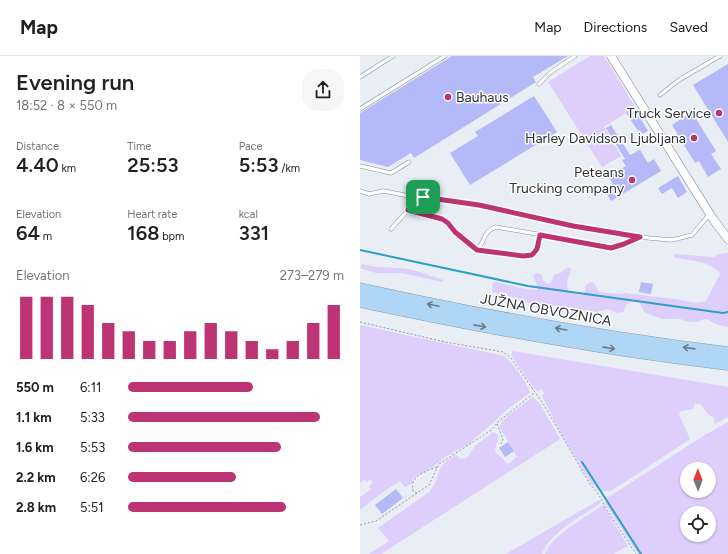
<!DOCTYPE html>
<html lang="en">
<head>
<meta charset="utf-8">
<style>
	body { margin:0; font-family:Figtree,sans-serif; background:#f6f6f6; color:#202124; height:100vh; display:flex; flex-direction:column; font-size:15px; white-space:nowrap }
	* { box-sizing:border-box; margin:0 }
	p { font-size:13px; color:#757577 }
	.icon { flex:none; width:22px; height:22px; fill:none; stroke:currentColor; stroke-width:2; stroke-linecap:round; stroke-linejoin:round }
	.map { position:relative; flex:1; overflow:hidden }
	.side { display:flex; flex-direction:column; background:#fff; width:360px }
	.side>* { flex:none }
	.needle { width:26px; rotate:359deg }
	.controls { position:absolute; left:320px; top:406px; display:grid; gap:8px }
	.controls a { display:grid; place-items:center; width:36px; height:36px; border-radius:50%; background:#fff; box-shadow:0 1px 3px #0004; font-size:20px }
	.pin { position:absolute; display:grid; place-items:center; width:34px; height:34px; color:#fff; margin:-17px; border-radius:8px; box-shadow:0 2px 6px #0006 }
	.round { display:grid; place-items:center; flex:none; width:42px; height:42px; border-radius:16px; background:#f6f6f6 }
	.head { display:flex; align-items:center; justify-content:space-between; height:68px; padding:0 16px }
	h1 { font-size:22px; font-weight:600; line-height:30px }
	.metrics { display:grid; grid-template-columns:repeat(3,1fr); gap:6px; height:68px; padding:4px 16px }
	.metrics div { display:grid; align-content:center }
	.metrics b { font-size:20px; font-weight:600 }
	.metrics small { font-size:11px; font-weight:400 }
	.metrics p { font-size:11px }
	.chart { height:112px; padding:8px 16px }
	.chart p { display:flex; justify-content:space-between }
	.chart svg { width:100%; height:72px; margin-top:4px; stroke:#bc3473; stroke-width:6 }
	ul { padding:0 16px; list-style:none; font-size:13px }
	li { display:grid; grid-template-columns:64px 48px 1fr; align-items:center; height:30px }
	li i { height:10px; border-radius:5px; background:#bc3473 }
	header { display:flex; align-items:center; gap:24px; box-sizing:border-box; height:56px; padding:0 20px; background:#fff; border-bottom:1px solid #e0e0e0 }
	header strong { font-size:19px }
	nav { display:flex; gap:22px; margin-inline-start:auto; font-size:14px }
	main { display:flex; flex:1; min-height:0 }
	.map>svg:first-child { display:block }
	.green { fill:#ddcefc; fill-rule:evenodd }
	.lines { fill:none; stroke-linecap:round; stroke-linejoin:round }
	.stream { stroke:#2da0c5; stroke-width:2 }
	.building { fill:#b4b9f8 }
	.service-casing { stroke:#888c93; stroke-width:4.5 }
	.tertiary-casing { stroke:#888c93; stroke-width:9 }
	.motorway-casing { stroke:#839cb1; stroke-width:13 }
	.path { stroke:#969a9e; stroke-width:1; stroke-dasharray:2 2; stroke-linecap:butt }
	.service { stroke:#fff; stroke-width:3.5 }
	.tertiary { stroke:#fff; stroke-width:8 }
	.motorway { stroke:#b0d6f5; stroke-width:12 }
	.oneway { stroke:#697b8a }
	.route-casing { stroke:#fff; stroke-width:8 }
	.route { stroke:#bc3473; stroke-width:5 }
	.poi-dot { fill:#bc3473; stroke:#fff; stroke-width:1.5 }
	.labels { text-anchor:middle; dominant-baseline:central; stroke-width:3; stroke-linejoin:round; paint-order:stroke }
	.poi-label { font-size:14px; fill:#2f3133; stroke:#fff; text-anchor:end }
	.street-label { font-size:14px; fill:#2f3133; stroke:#fff }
</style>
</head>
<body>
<header>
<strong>Map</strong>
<nav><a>Map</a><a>Directions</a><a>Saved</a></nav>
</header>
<main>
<section class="side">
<div class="head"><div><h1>Evening run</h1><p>18:52 · 8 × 550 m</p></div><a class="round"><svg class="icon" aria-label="share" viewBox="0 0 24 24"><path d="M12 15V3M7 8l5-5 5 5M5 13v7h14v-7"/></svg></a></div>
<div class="metrics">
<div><p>Distance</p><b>4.40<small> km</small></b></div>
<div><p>Time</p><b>25:53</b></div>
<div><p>Pace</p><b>5:53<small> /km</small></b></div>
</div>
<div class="metrics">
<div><p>Elevation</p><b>64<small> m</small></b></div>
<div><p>Heart rate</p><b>168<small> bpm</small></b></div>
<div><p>kcal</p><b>331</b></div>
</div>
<div class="chart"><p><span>Elevation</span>273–279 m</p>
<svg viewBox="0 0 160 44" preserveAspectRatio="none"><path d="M5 44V6M15 44V6M25 44V6M35 44V11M45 44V22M55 44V27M65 44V33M75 44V33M85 44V27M95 44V22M105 44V27M115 44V33M125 44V38M135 44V33M145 44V22M155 44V11"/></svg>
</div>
<ul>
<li><b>550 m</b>6:11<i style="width:58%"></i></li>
<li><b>1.1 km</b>5:33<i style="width:89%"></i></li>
<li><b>1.6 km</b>5:53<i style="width:71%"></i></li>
<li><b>2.2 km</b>6:26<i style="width:50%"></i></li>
<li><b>2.8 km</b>5:51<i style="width:73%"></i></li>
</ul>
</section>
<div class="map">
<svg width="368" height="498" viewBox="0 0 368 498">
	<rect width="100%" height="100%" fill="#e9edf4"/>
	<g class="green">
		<polygon points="230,0 244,0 275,51 244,71 261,100 242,111 188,26"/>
		<path d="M368,197V271C365,270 361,270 358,269C350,266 347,259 338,266H329L320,263H302L284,256L280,247L274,245L267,248L263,256L258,257L247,253L237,256L188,249H177L132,236L133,226C148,228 162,234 177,234L178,231L173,220L176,217L181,218L183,224L187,228L191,227L194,219L202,216L206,212L209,211L211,213C211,217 210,218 208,222C207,225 207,231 208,235L210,237L222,239L225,235V230L230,226L234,227L239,236L259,238L265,237L322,244C331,247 338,247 346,245L360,218C351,204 328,205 314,201V198L353,201L359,198Z"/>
		<path d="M2,208C18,212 25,211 40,212C55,213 69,219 83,224V226L41,217H16L0,212Z"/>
		<path d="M0,269L144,300C152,306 168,328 170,337L149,352L110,387L85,401L72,412L58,419L53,423V427L45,431L40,425L20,438L0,454V441L11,433L9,430L13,427L10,423L7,426L4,424L0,427Z"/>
		<polygon points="153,295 368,331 368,361 355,368 354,362 348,358 340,348 335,348 333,353 321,355 319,358 330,383 262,428 250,435 239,435 231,427 202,379 182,340 184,337 182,333 177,335 167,323 151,299"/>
		<path d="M173,341L180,348L200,383L21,498H9L29,485L18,472L69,436C81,423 74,409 96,399L100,403L107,402L115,390L133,376L138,379C139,385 135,390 135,396L148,408L157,401L139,370L147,360Z"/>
		<path d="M368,366V498H278L245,447L247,442L345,379ZM327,413H349V435H327ZM327,457H349V479H327Z"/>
		<path d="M239,444L241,447C222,460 190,476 182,498H146Z"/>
		<path d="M243,449L268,490L253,498H185C192,479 226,461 243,449Z"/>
	</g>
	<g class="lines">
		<g class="stream">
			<polyline points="0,194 168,230 363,257 368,256"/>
			<polyline points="222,406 281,498"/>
		</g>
	</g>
	<g class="building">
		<polygon points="92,0 208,0 173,21 176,26 54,102 51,97 28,111 0,104 0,57"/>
		<polygon points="368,8 368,86 333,29"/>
		<polygon points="174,40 197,76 110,129 90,97 118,80 115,76"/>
		<polygon points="274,52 288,75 282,78 280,74 278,75 266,57"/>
		<polygon points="332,56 356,95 351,98 361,113 348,121 339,105 335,107 312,69"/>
		<polygon points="251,69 270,99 280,94 288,107 294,103 301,115 251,145 244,133 253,128 248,120 266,110 262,104 265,103 246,72"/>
		<polygon points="318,120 327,136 318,142 312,132 302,138 298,132"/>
		<polygon points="281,226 293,228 291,238 279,236"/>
		<polygon points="148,386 154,395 145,401 139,392"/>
		<polygon points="36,433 43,442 22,458 15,449"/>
	</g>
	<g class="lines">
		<defs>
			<g id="service">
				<polyline points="0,21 33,0"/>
				<polyline points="179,28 191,16 215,0"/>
				<polyline points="300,39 319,24 360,0"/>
				<polyline points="0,53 85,0"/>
				<polyline points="0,110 31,117 49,106"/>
				<polyline points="0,135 9,138 23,135 29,136 49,140 99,146 213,170 289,182 312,184 332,179 349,159"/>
				<polyline points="48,154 82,163 88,167 95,176 117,194 163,200 172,199 177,193 180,179"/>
				<polyline points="31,173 48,154 63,141"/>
				<path d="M117,194C125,186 123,175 136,171L251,191L264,188L279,181"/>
			</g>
			<polyline id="tertiary" points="251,0 353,163 368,183"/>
			<g id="motorway">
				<path d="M0,233C122,260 244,282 368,297"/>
				<path d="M0,245C122,271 244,294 368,308"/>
			</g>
		</defs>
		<use href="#service" class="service-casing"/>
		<use href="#tertiary" class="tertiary-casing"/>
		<use href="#motorway" class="motorway-casing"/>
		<g class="path">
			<polyline points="0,266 85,286 143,296 151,302 184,349 230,428 241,442 245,451 276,498"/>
			<polyline points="137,368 143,383 141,388"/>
			<path d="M57,437L53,435C50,419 65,416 77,411"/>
			<polyline points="0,469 16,465 60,435 69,429 79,408 130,375 139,365 174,337"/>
		</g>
		<use href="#service" class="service"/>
		<use href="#tertiary" class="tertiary"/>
		<use href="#motorway" class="motorway"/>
	</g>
	<defs><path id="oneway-shaft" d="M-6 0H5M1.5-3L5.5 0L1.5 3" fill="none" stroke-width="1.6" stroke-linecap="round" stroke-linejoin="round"/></defs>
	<g class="oneway">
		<use href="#oneway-shaft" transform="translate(73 249) rotate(-168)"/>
		<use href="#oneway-shaft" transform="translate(120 270) rotate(11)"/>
		<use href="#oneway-shaft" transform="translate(201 273) rotate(-170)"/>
		<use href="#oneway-shaft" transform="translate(249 292) rotate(8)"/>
		<use href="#oneway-shaft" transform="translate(329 292) rotate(-172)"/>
	</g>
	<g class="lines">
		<defs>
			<polygon id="route" points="63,141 119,149 213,170 280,181 264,188 251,192 180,179 177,193 172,199 163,200 117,194 95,176 88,167 82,163 48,154"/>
		</defs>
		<use href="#route" class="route-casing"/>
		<use href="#route" class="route"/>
	</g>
	<g class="poi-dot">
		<circle cx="88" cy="41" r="4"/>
		<circle cx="359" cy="57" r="4"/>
		<circle cx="334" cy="82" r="4"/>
		<circle cx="272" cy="124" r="4"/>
	</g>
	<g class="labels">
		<g class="poi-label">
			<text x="96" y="41" text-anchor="start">Bauhaus</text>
			<text x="351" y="57">Truck Service</text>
			<text x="326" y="82">Harley Davidson Ljubljana</text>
			<text x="264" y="116">Peteans<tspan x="264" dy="16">Trucking company</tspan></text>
		</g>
		<g class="street-label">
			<text transform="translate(186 254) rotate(10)">JUŽNA OBVOZNICA</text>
		</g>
	</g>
</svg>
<div class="controls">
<a><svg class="needle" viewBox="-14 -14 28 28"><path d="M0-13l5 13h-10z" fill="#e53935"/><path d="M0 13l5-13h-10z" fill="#757577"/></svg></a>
<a><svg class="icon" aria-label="locate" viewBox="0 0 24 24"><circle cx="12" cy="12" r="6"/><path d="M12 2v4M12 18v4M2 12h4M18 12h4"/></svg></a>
</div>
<div class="pin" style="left:63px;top:141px;background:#1e9e55"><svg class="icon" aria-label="arrive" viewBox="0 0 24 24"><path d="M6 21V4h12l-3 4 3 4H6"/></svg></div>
</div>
</main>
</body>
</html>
